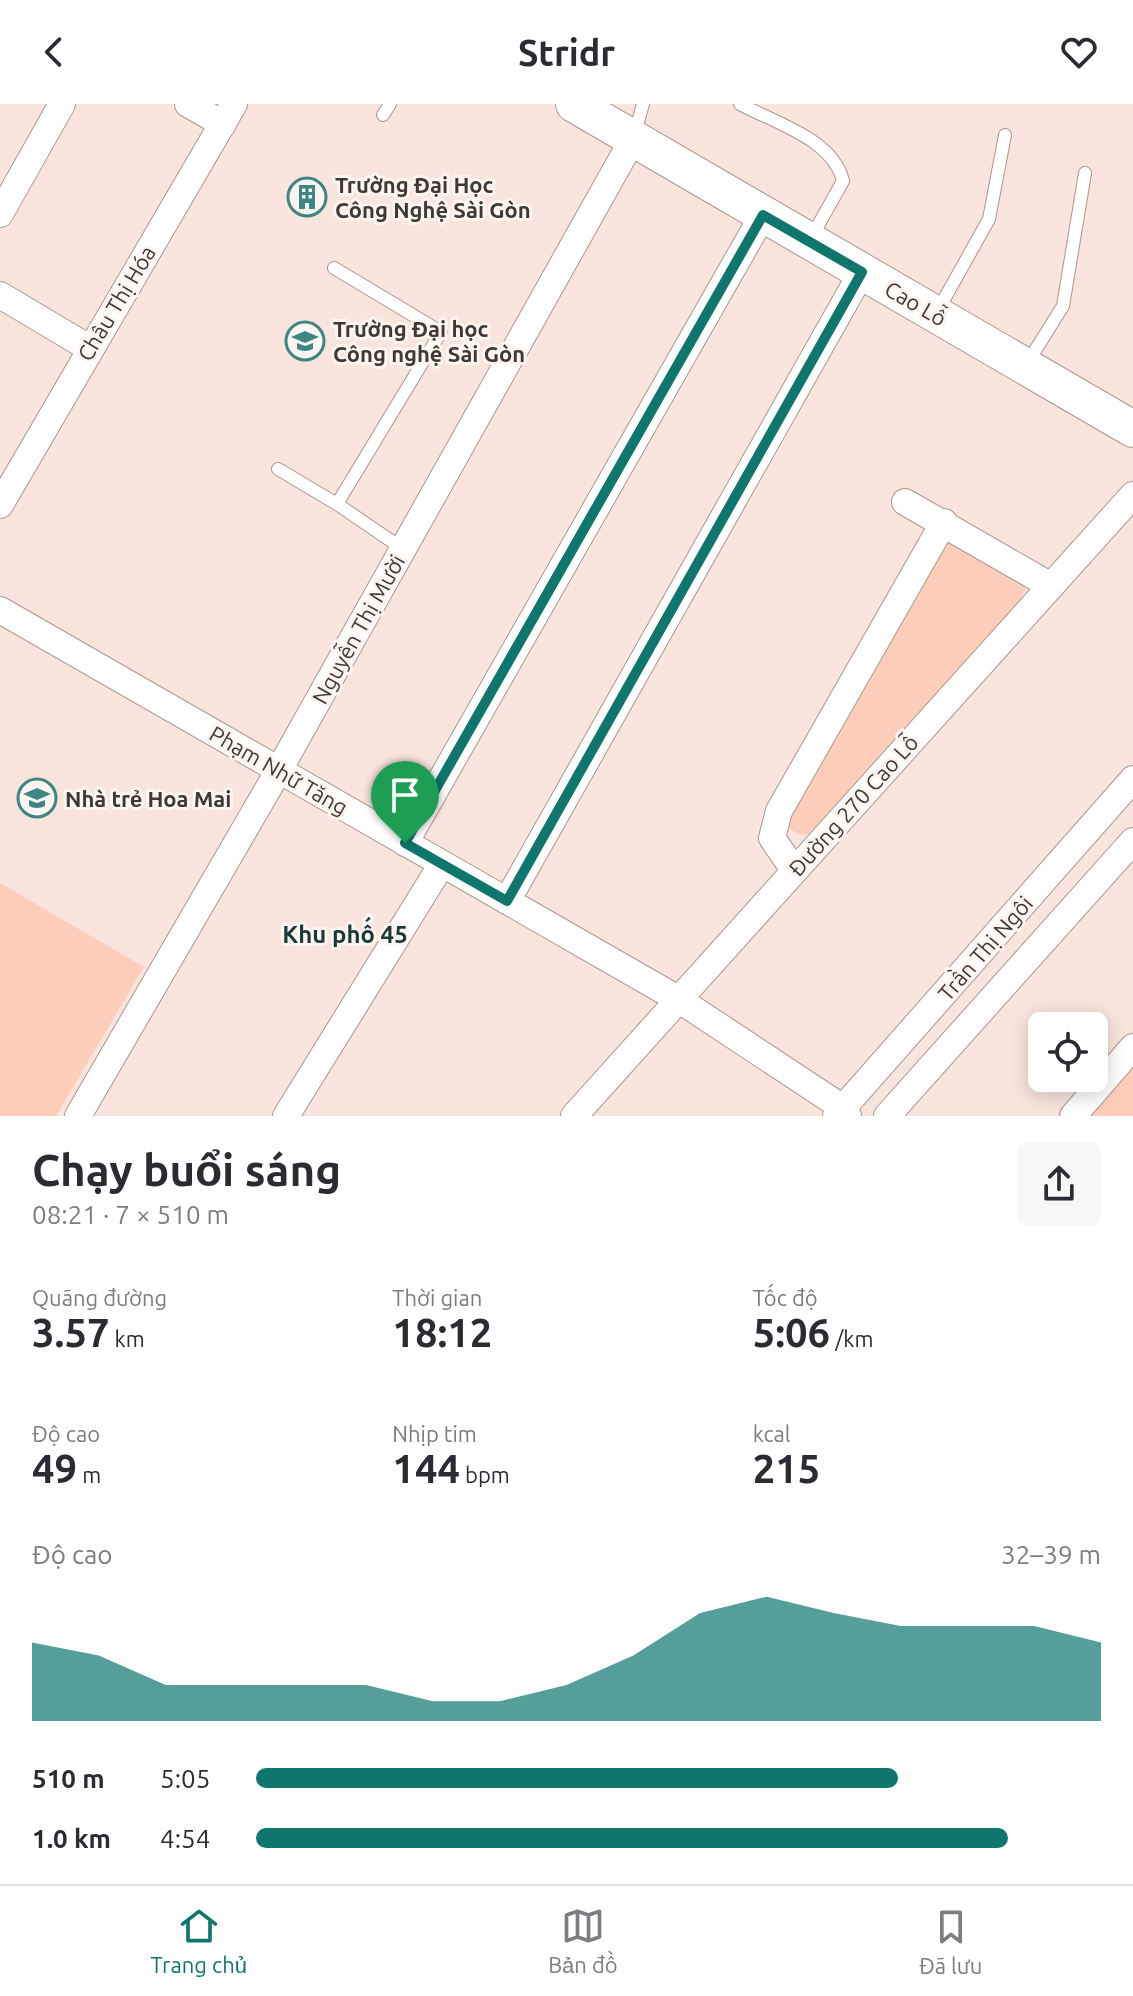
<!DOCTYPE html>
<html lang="vi">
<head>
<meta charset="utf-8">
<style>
	body { margin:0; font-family:Ubuntu,sans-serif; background:#f7f7f7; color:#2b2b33; height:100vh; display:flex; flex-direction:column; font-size:30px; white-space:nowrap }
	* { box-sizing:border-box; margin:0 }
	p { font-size:26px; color:#7c7c81 }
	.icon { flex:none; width:44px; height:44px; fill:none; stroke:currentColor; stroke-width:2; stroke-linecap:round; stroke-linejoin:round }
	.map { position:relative; height:1012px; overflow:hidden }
	.panel { display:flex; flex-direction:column; background:#fff; flex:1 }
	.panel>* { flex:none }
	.controls { position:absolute; left:1028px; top:908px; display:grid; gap:16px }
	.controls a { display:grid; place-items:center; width:80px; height:80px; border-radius:12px; background:#fff; box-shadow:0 4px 20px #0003; font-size:40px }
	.pin { position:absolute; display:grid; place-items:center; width:68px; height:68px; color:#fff; margin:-82px -34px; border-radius:50% 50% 50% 0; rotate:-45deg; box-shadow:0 0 8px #0007 }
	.pin .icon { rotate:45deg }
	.round { display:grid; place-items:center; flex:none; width:84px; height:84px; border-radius:12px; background:#f7f7f7 }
	.overview { display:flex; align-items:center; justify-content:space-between; height:136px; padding:0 32px }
	h1 { font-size:44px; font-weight:700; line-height:60px }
	.stats { display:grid; grid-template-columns:repeat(3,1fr); gap:12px; height:136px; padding:8px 32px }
	.stats div { display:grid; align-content:center }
	.stats b { font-size:40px; font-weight:700 }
	.stats small { font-size:22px; font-weight:400 }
	.stats p { font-size:22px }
	.chart { height:224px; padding:16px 32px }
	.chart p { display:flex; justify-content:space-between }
	.chart svg { width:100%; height:144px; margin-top:8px; fill:#0f766e; opacity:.7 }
	ul { padding:0 32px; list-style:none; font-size:26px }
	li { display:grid; grid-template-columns:128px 96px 1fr; align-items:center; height:60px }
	li i { height:20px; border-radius:10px; background:#0f766e }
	header { display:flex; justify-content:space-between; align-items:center; height:104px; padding:0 32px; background:#fff; font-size:36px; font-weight:700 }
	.tab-bar { display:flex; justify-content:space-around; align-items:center; height:112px; border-top:2px solid #e1e1e2; background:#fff; font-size:22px; color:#7c7c81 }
	.tab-bar a { display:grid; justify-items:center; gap:4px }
	.tab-bar .on { color:#0f766e }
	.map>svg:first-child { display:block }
	.green { fill:#fecebb }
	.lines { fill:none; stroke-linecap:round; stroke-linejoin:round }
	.lane-casing { stroke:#aa978f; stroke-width:14 }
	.street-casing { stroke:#aa978f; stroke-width:28 }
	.secondary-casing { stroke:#aa978f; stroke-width:38 }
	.lane { stroke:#fff; stroke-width:12 }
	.street { stroke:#fff; stroke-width:26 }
	.secondary { stroke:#fff; stroke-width:36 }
	.route-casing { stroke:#fff; stroke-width:16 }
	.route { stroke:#0f766e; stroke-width:10 }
	.labels { text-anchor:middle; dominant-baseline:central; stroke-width:6; stroke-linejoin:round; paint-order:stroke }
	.poi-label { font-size:22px; font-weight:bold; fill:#403835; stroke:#fdf5f2; text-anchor:start }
	.street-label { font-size:22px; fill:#403835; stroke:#fdf5f2 }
	.neighbourhood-label { font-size:24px; font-weight:bold; fill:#183a39; stroke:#fdf5f2 }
</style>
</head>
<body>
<header><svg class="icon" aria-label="back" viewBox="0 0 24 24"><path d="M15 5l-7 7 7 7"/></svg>Stridr<svg class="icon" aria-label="heart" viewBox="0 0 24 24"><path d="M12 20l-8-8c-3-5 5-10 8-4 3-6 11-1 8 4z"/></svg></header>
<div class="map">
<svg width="1133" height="1012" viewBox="0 0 1133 1012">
	<rect width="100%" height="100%" fill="#f9e5dd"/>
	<g class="green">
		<polygon points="945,429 1024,474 1025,485 1020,497 809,730 800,731 790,725 790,711"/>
		<polygon points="0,779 144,863 56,1012 0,1012"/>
		<polygon points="1133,948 1133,1012 1077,1012"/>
	</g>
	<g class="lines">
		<defs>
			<g id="lane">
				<path d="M740,0C775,19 833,35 843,77L811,134"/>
				<polyline points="383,11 390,0"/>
				<polyline points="634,32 643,0"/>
				<polyline points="334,164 441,228 337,400 403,445"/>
				<polyline points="937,208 989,115 1005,31"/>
				<polyline points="1026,261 1063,202 1085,69"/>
				<polyline points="278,365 337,400"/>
			</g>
			<g id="street">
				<polyline points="188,0 223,20"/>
				<polyline points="0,110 62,0"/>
				<polyline points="0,191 89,244"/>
				<polyline points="905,398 1051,482"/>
				<polyline points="0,401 234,0"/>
				<polyline points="0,506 678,895 843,1004 848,1012"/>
				<polyline points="405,739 763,111"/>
				<polyline points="794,766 772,734 779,707 944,418"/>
				<polyline points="507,797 862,168"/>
				<polyline points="78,1012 279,666 633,35"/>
				<polyline points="286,1012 442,760"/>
				<polyline points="574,1012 1133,391"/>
				<polyline points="836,1012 1133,675"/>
				<polyline points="887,1012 1133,737"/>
				<polyline points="1073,1012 1133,943"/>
			</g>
			<polyline id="secondary" points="574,0 1133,325"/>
		</defs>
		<use href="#lane" class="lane-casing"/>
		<use href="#street" class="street-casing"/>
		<use href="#secondary" class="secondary-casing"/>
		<use href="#lane" class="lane"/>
		<use href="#street" class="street"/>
		<use href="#secondary" class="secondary"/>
	</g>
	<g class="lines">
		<defs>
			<polygon id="route" points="763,111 862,168 507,797 405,739"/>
		</defs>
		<use href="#route" class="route-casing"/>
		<use href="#route" class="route"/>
	</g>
	<defs>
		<symbol id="building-ring" viewBox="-11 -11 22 22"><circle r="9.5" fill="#fdf5f2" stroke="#3e8684" stroke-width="1.5"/><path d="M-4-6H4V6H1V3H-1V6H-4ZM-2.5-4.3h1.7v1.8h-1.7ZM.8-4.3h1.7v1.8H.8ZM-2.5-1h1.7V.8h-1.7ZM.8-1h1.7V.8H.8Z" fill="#3e8684"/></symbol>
		<symbol id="university-ring" viewBox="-11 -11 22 22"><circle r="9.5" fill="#fdf5f2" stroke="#3e8684" stroke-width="1.5"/><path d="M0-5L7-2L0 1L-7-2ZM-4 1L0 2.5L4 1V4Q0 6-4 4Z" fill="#3e8684"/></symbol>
		<symbol id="school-ring" viewBox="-11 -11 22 22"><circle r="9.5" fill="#fdf5f2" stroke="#3e8684" stroke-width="1.5"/><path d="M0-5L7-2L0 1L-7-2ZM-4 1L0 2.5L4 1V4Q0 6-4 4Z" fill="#3e8684"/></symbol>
	</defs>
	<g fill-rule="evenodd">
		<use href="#building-ring" x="285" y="71" width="44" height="44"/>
		<use href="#university-ring" x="283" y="215" width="44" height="44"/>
		<use href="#school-ring" x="15" y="672" width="44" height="44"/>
	</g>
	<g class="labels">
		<g class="poi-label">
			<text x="335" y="80">Trường Đại Học<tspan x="335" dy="25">Công Nghệ Sài Gòn</tspan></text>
			<text x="333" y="224">Trường Đại học<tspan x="333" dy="25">Công nghệ Sài Gòn</tspan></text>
			<text x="65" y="694">Nhà trẻ Hoa Mai</text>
		</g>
		<g class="street-label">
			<text transform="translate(116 199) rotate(-59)">Châu Thị Hóa</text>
			<text transform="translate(916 199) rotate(30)">Cao Lỗ</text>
			<text transform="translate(358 525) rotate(-61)">Nguyễn Thị Mười</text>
			<text transform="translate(279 666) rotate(30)">Phạm Nhữ Tăng</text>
			<text transform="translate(853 701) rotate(-48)">Đường 270 Cao Lỗ</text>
			<text transform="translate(985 844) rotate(-49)">Trần Thị Ngôi</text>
		</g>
		<g class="neighbourhood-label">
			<text x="345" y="830">Khu phố 45</text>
		</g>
	</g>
</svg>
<div class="controls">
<a><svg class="icon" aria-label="locate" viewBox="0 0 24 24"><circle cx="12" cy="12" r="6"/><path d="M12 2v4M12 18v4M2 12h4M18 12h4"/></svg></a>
</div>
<div class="pin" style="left:405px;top:739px;background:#1e9e55"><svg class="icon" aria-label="arrive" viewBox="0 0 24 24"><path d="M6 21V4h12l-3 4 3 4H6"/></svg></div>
</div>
<section class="panel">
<div class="overview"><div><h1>Chạy buổi sáng</h1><p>08:21 · 7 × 510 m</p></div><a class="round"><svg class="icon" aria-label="share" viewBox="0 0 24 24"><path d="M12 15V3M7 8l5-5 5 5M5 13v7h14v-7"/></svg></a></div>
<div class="stats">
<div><p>Quãng đường</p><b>3.57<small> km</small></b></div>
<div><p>Thời gian</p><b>18:12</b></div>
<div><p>Tốc độ</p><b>5:06<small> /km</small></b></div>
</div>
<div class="stats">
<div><p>Độ cao</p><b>49<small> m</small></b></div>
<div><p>Nhịp tim</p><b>144<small> bpm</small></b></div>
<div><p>kcal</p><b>215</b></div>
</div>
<div class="chart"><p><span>Độ cao</span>32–39 m</p>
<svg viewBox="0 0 160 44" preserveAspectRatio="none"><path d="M0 44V20L10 24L20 33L30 33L40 33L50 33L60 38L70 38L80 33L90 24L100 11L110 6L120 11L130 15L140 15L150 15L160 20V44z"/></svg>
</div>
<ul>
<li><b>510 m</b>5:05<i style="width:76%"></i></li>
<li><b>1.0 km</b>4:54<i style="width:89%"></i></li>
</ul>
</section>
<nav class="tab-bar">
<a class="on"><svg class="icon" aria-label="home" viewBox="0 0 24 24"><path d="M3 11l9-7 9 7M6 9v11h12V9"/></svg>Trang chủ</a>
<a><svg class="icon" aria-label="map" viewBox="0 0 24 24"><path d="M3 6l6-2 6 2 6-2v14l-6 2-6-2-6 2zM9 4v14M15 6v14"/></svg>Bản đồ</a>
<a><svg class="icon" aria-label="saved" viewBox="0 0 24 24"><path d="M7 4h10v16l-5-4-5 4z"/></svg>Đã lưu</a>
</nav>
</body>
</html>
